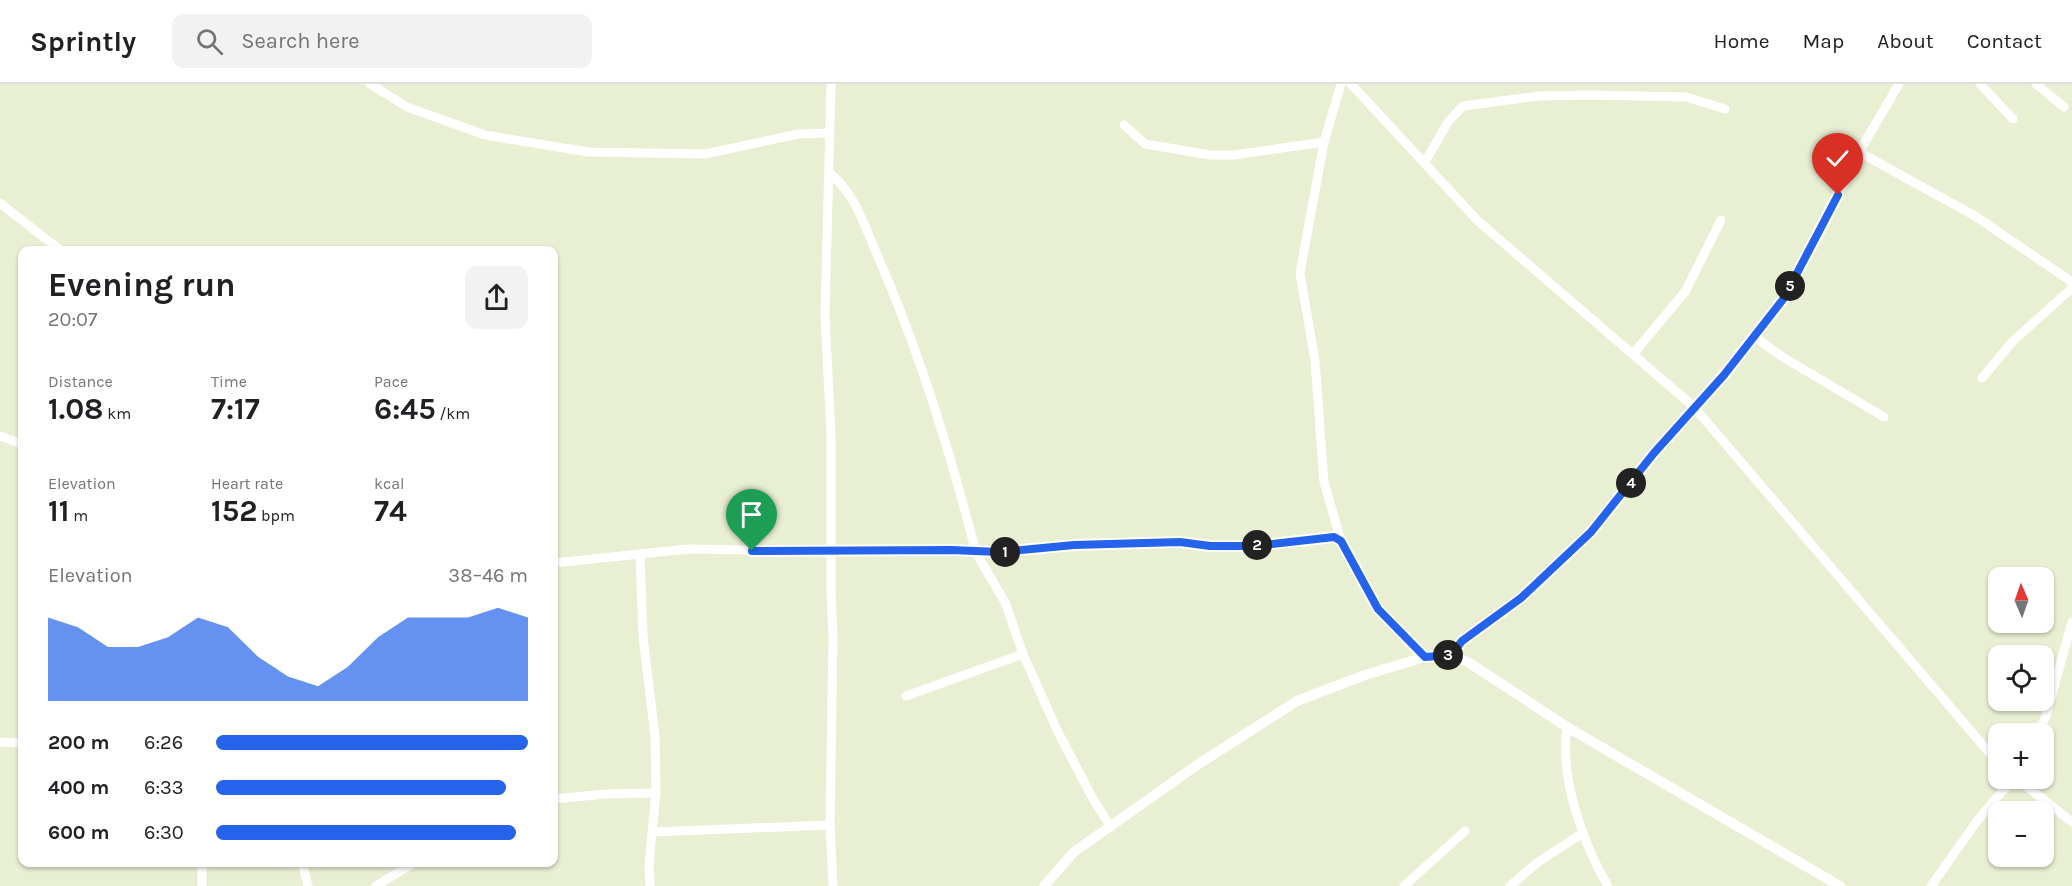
<!DOCTYPE html>
<html lang="en">
<head>
<meta charset="utf-8">
<style>
	body { margin:0; font-family:Karla,sans-serif; background:#f2f2f2; color:#202124; height:100vh; display:flex; flex-direction:column; font-size:22px; white-space:nowrap }
	* { box-sizing:border-box; margin:0 }
	p { font-size:20px; color:#757577 }
	.icon { flex:none; width:33px; height:33px; fill:none; stroke:currentColor; stroke-width:2; stroke-linecap:round; stroke-linejoin:round }
	.map { position:relative; flex:1; overflow:hidden }
	.panel { position:absolute; left:18px; top:162px; width:540px; height:621px; display:flex; flex-direction:column; background:#fff; border-radius:12px; box-shadow:0 2px 4px #0004 }
	.panel>* { flex:none }
	.needle { width:39px; rotate:358deg }
	.tools { position:absolute; left:1988px; top:483px; display:grid; gap:12px }
	.tools a { display:grid; place-items:center; width:66px; height:66px; border-radius:12px; background:#fff; box-shadow:0 2px 4px #0004; font-size:30px }
	.pin { position:absolute; display:grid; place-items:center; width:51px; height:51px; color:#fff; margin:-62px -26px; border-radius:50% 50% 50% 0; rotate:-45deg; box-shadow:0 0 6px #0007 }
	.pin .icon { rotate:45deg }
	.km { position:absolute; width:30px; height:30px; margin:-15px; border-radius:50%; background:#222; color:#fff; font-size:16px; line-height:30px; text-align:center }
	.round { display:grid; place-items:center; flex:none; width:63px; height:63px; border-radius:12px; background:#f2f2f2 }
	.summary { display:flex; align-items:center; justify-content:space-between; height:102px; padding:0 30px }
	h1 { font-size:33px; font-weight:700; line-height:45px }
	.stats { display:grid; grid-template-columns:repeat(3,1fr); gap:9px; height:102px; padding:6px 30px }
	.stats div { display:grid; align-content:center }
	.stats b { font-size:30px; font-weight:700 }
	.stats small { font-size:16px; font-weight:400 }
	.stats p { font-size:16px }
	.chart { height:168px; padding:12px 30px }
	.chart p { display:flex; justify-content:space-between }
	.chart svg { width:100%; height:108px; margin-top:6px; fill:#2563eb; opacity:.7 }
	ul { padding:0 30px; list-style:none; font-size:20px }
	li { display:grid; grid-template-columns:96px 72px 1fr; align-items:center; height:45px }
	li i { height:15px; border-radius:8px; background:#2563eb }
	header { display:flex; align-items:center; gap:36px; box-sizing:border-box; height:84px; padding:0 30px; background:#fff; border-bottom:2px solid #e0e0e0 }
	header strong { font-size:28px }
	nav { display:flex; gap:33px; margin-inline-start:auto; font-size:21px }
	.search { width:420px; height:54px; background:#f2f2f2; display:flex; align-items:center; gap:15px; box-sizing:border-box; padding:0 21px; border-radius:12px; color:#757577; font-size:22px }
	.map>svg:first-child { display:block }
	.lines { fill:none; stroke-linecap:round; stroke-linejoin:round }
	.minor { stroke:#fff; stroke-width:9 }
	.tertiary { stroke:#fff; stroke-width:10 }
	.route-casing { stroke:#fff; stroke-width:12 }
	.route { stroke:#2563eb; stroke-width:8 }
</style>
</head>
<body>
<header>
<strong>Sprintly</strong>
<div class="search"><svg class="icon" aria-label="search" viewBox="0 0 24 24"><circle cx="10" cy="10" r="6"/><path d="M15 15l6 6"/></svg>Search here</div>
<nav><a>Home</a><a>Map</a><a>About</a><a>Contact</a></nav>
</header>
<div class="map">
<svg width="2072" height="802" viewBox="0 0 2072 802">
	<rect width="100%" height="100%" fill="#e8efd3"/>
	<g class="lines">
		<g class="minor">
			<polyline points="370,0 407,23 485,51 588,68 705,70 798,50 830,49"/>
			<polyline points="831,0 825,231 831,351 831,507 833,552 830,741 833,802"/>
			<polyline points="1341,0 1324,58 1300,189 1315,277 1324,398 1341,457 1368,509 1378,525 1425,573"/>
			<polyline points="1351,0 1478,137 1694,323 1998,679"/>
			<polyline points="1980,0 2013,35"/>
			<polyline points="2036,0 2064,23"/>
			<polyline points="1124,41 1145,60 1210,71 1234,71 1324,58"/>
			<polyline points="1859,68 1975,132 2072,198"/>
			<polyline points="1425,78 1448,38 1463,22 1540,12 1591,11 1686,13 1725,25"/>
			<path d="M829,89C853,106 864,140 875,166C918,263 950,366 976,469L1074,461L1180,458L1210,462H1254L1325,453H1334L1341,457"/>
			<polyline points="0,119 60,166"/>
			<polyline points="1755,253 1781,272 1884,333"/>
			<polyline points="1633,270 1685,208 1721,136"/>
			<polyline points="1982,294 2012,258 2072,204"/>
			<polyline points="0,352 22,360"/>
			<polyline points="640,470 643,552 655,652 656,709 649,780 650,802"/>
			<polyline points="554,479 688,465 800,467 951,466 976,469 1005,518 1023,570 1057,646 1093,715 1111,743"/>
			<polyline points="1451,571 1462,557 1521,514 1591,448 1654,369 1755,253 1784,214 1818,153 1859,68 1899,0"/>
			<polyline points="906,612 1023,570"/>
			<path d="M1567,643C1559,692 1583,760 1608,802"/>
			<polyline points="2037,650 2046,632 2072,538"/>
			<polyline points="0,658 22,659"/>
			<polyline points="2016,694 2072,738"/>
			<polyline points="554,715 605,710 656,709"/>
			<polyline points="653,748 830,741"/>
			<polyline points="202,778 202,802"/>
			<polyline points="302,778 308,802"/>
			<polyline points="376,802 415,778"/>
			<polyline points="1404,802 1465,747"/>
			<polyline points="1510,802 1538,778 1583,749"/>
			<polyline points="1931,802 1980,733 2014,694"/>
		</g>
		<polyline class="tertiary" points="1044,802 1074,768 1197,681 1297,617 1365,591 1425,573 1451,571 1468,578 1567,643 1840,802"/>
	</g>
	<g class="lines">
		<defs>
			<polyline id="route" points="752,467 951,466 999,468 1074,461 1180,458 1210,462 1254,462 1334,453 1341,457 1378,525 1425,573 1451,571 1462,557 1521,514 1591,448 1654,369 1724,291 1784,214 1838,111"/>
		</defs>
		<use href="#route" class="route-casing"/>
		<use href="#route" class="route"/>
	</g>
</svg>
<div class="tools">
<a><svg class="needle" viewBox="-14 -14 28 28"><path d="M0-13l5 13h-10z" fill="#e53935"/><path d="M0 13l5-13h-10z" fill="#757577"/></svg></a>
<a><svg class="icon" aria-label="locate" viewBox="0 0 24 24"><circle cx="12" cy="12" r="6"/><path d="M12 2v4M12 18v4M2 12h4M18 12h4"/></svg></a>
<a>+</a>
<a>−</a>
</div>
<div class="pin" style="left:752px;top:467px;background:#1e9e55"><svg class="icon" aria-label="arrive" viewBox="0 0 24 24"><path d="M6 21V4h12l-3 4 3 4H6"/></svg></div>
<div class="pin" style="left:1838px;top:111px;background:#d93025"><svg class="icon" aria-label="check" viewBox="0 0 24 24"><path d="M5 12l5 5 9-10"/></svg></div>
<b class="km" style="left:1005px;top:468px">1</b>
<b class="km" style="left:1257px;top:461px">2</b>
<b class="km" style="left:1448px;top:571px">3</b>
<b class="km" style="left:1631px;top:399px">4</b>
<b class="km" style="left:1790px;top:202px">5</b>
<section class="panel">
<div class="summary"><div><h1>Evening run</h1><p>20:07</p></div><a class="round"><svg class="icon" aria-label="share" viewBox="0 0 24 24"><path d="M12 15V3M7 8l5-5 5 5M5 13v7h14v-7"/></svg></a></div>
<div class="stats">
<div><p>Distance</p><b>1.08<small> km</small></b></div>
<div><p>Time</p><b>7:17</b></div>
<div><p>Pace</p><b>6:45<small> /km</small></b></div>
</div>
<div class="stats">
<div><p>Elevation</p><b>11<small> m</small></b></div>
<div><p>Heart rate</p><b>152<small> bpm</small></b></div>
<div><p>kcal</p><b>74</b></div>
</div>
<div class="chart"><p><span>Elevation</span>38–46 m</p>
<svg viewBox="0 0 160 44" preserveAspectRatio="none"><path d="M0 44V10L10 14L20 22L30 22L40 18L50 10L60 14L70 26L80 34L90 38L100 30L110 18L120 10L130 10L140 10L150 6L160 10V44z"/></svg>
</div>
<ul>
<li><b>200 m</b>6:26<i style="width:100%"></i></li>
<li><b>400 m</b>6:33<i style="width:93%"></i></li>
<li><b>600 m</b>6:30<i style="width:96%"></i></li>
</ul>
</section>
</div>
</body>
</html>
